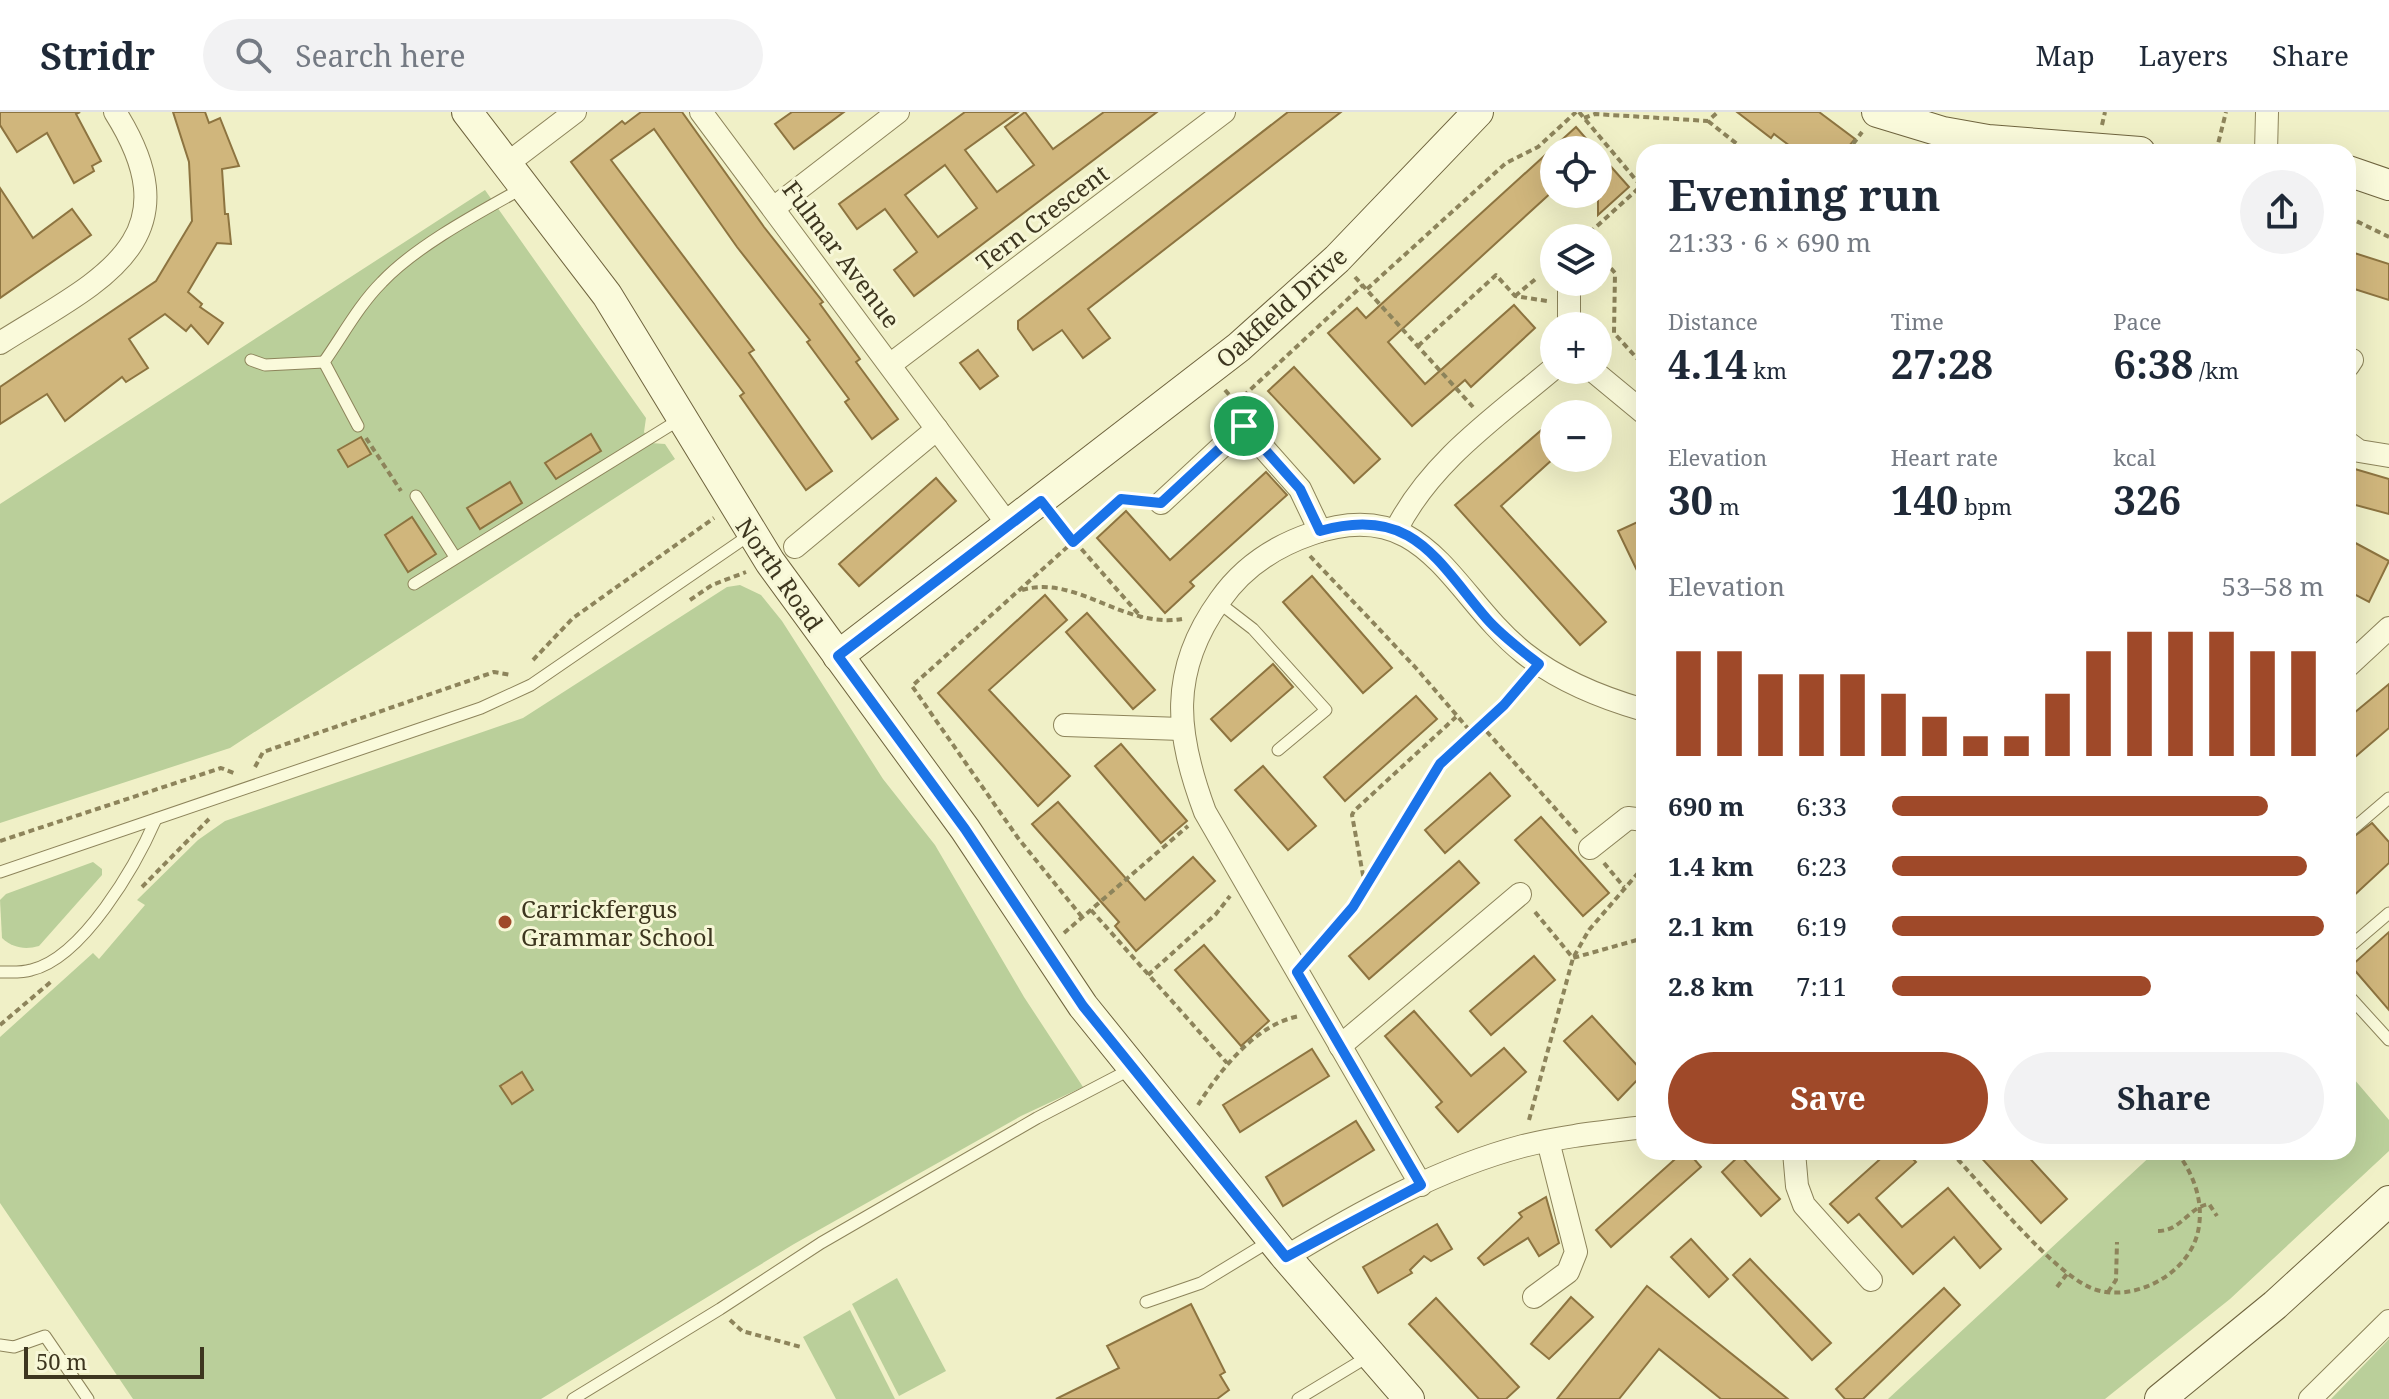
<!DOCTYPE html>
<html lang="en">
<head>
<meta charset="utf-8">
<style>
	body { margin:0; font-family:"Noto Serif",serif; background:#f2f2f3; color:#1f2937; height:100vh; display:flex; flex-direction:column; font-size:30px; white-space:nowrap }
	* { box-sizing:border-box; margin:0 }
	p { font-size:26px; color:#747a83 }
	.icon { flex:none; width:44px; height:44px; fill:none; stroke:currentColor; stroke-width:2; stroke-linecap:round; stroke-linejoin:round }
	.map { position:relative; flex:1; overflow:hidden }
	.details { position:absolute; left:1636px; top:32px; width:720px; height:1016px; display:flex; flex-direction:column; background:#fff; border-radius:24px; box-shadow:0 8px 32px #0002 }
	.details>* { flex:none }
	.fabs { position:absolute; left:1540px; top:24px; display:grid; gap:16px }
	.fabs a { display:grid; place-items:center; width:72px; height:72px; border-radius:50%; background:#fff; box-shadow:0 8px 32px #0002; font-size:40px }
	.scale { position:absolute; left:24px; bottom:20px; width:180px; box-sizing:border-box; padding-left:8px; border:4px solid #3d361f; border-top:0; font-size:22px; line-height:28px; white-space:nowrap; color:#3d361f; -webkit-text-stroke:6px #f7f7d7; paint-order:stroke }
	.pin { position:absolute; display:grid; place-items:center; width:68px; height:68px; color:#fff; margin:-34px; border:4px solid #fff; border-radius:50%; box-shadow:0 2px 8px #0007 }
	.round { display:grid; place-items:center; flex:none; width:84px; height:84px; border-radius:42px; background:#f2f2f3 }
	.headline { display:flex; align-items:center; justify-content:space-between; height:136px; padding:0 32px }
	h1 { font-size:44px; font-weight:700; line-height:60px }
	.metrics { display:grid; grid-template-columns:repeat(3,1fr); gap:12px; height:136px; padding:8px 32px }
	.metrics div { display:grid; align-content:center }
	.metrics b { font-size:40px; font-weight:700 }
	.metrics small { font-size:22px; font-weight:400 }
	.metrics p { font-size:22px }
	.chart { height:224px; padding:16px 32px }
	.chart p { display:flex; justify-content:space-between }
	.chart svg { width:100%; height:144px; margin-top:8px; stroke:#9f4929; stroke-width:6 }
	.action { display:flex; gap:16px; margin-top:auto; padding:16px 32px }
	.action a { flex:1; height:92px; border-radius:48px; background:#9f4929; color:#fff; font-size:32px; font-weight:700; line-height:92px; text-align:center }
	.action a+a { background:#f2f2f3; color:#1f2937 }
	ul { padding:0 32px; list-style:none; font-size:26px }
	li { display:grid; grid-template-columns:128px 96px 1fr; align-items:center; height:60px }
	li i { height:20px; border-radius:10px; background:#9f4929 }
	header { display:flex; align-items:center; gap:48px; box-sizing:border-box; height:112px; padding:0 40px; background:#fff; border-bottom:2px solid #e0e1e3 }
	header strong { font-size:38px }
	nav { display:flex; gap:44px; margin-inline-start:auto; font-size:28px }
	.search { width:560px; height:72px; background:#f2f2f3; display:flex; align-items:center; gap:20px; box-sizing:border-box; padding:0 28px; border-radius:44px; color:#747a83; font-size:30px }
	.map>svg:first-child { display:block }
	.green { fill:#bacf9a }
	.building { fill:#d0b67c; stroke:#8d7440; stroke-width:2; fill-rule:evenodd }
	.lines { fill:none; stroke-linecap:round; stroke-linejoin:round }
	.lane-casing { stroke:#8d845b; stroke-width:13 }
	.street-casing { stroke:#8d845b; stroke-width:24 }
	.secondary-casing { stroke:#6f643e; stroke-width:32 }
	.path { stroke:#8d845b; stroke-width:4; stroke-dasharray:6 4; stroke-linecap:butt }
	.lane { stroke:#fafadb; stroke-width:11 }
	.street { stroke:#fafadb; stroke-width:22 }
	.secondary { stroke:#fafadb; stroke-width:30 }
	.route-casing { stroke:#fff; stroke-width:16 }
	.route { stroke:#1a73e8; stroke-width:10 }
	.poi-dot { fill:#9f4929; stroke:#f7f7d7; stroke-width:3 }
	.labels { text-anchor:middle; dominant-baseline:central; stroke-width:6; stroke-linejoin:round; paint-order:stroke }
	.street-label { font-size:24px; fill:#3d361f; stroke:#f7f7d7 }
	.poi-label { font-size:24px; fill:#3d361f; stroke:#f7f7d7; text-anchor:start }
</style>
</head>
<body>
<header>
<strong>Stridr</strong>
<div class="search"><svg class="icon" aria-label="search" viewBox="0 0 24 24"><circle cx="10" cy="10" r="6"/><path d="M15 15l6 6"/></svg>Search here</div>
<nav><a>Map</a><a>Layers</a><a>Share</a></nav>
</header>
<div class="map">
<svg width="2389" height="1287" viewBox="0 0 2389 1287">
	<rect width="100%" height="100%" fill="#f0f0c7"/>
	<g class="green">
		<polygon points="485,78 646,306 644,320 651,331 665,332 675,347 230,636 0,711 0,392"/>
		<polygon points="740,473 761,483 782,509 883,667 935,733 1024,885 1083,975 1021,1004 794,1132 541,1287 133,1287 0,1091 0,925 93,841 99,847 145,793 137,788 198,728 225,709 523,606 727,475"/>
		<path d="M93,750L102,757V763L39,834C25,838 13,836 2,826L0,788L6,782Z"/>
		<polygon points="2348,960 2389,1008 2389,1039 2230,1187 2105,1287 1888,1287 2155,1040 2348,1040"/>
		<polygon points="897,1166 946,1259 899,1284 852,1192"/>
		<polygon points="850,1198 895,1287 836,1287 803,1225"/>
		<polygon points="2389,1227 2389,1287 2331,1287"/>
	</g>
	<g class="building">
		<polygon points="0,0 80,0 76,2 101,49 92,54 94,59 74,71 47,21 17,40 0,13"/>
		<polygon points="173,0 205,0 209,11 220,6 239,54 222,57 225,102 228,102 231,132 217,131 188,180 202,192 200,195 223,211 208,232 191,213 186,219 165,202 129,227 148,256 126,270 122,265 65,309 47,282 0,312 0,275 156,169 192,109 189,50"/>
		<polygon points="641,0 682,0 764,115 823,190 820,192 860,247 856,250 898,307 872,327 845,290 849,287 807,230 810,228 737,135 654,17 611,48 754,238 749,241 832,359 806,378 740,284 744,281 571,50 622,9 625,12"/>
		<polygon points="792,0 844,0 794,37 775,12"/>
		<path d="M965,0H1018L965,38L997,80L1034,53L1005,15L1025,0L1053,37L1104,0H1157L914,184L894,158L917,140L885,97L857,117L839,92ZM945,53L977,96L938,125L905,83Z"/>
		<polygon points="1288,0 1341,0 1088,197 1110,226 1083,246 1062,218 1033,238 1018,217 1018,209"/>
		<polygon points="1737,0 1819,0 1855,27 1844,40 1798,40 1774,22 1771,26"/>
		<polygon points="1576,15 1596,38 1554,38 1554,78 1388,230 1425,272 1514,193 1535,216 1471,275 1465,268 1412,314 1328,221 1357,196 1366,206"/>
		<polygon points="1598,40 1629,75 1598,103"/>
		<polygon points="0,76 33,126 72,97 91,123 0,186"/>
		<polygon points="2348,139 2389,152 2389,188 2348,175"/>
		<polygon points="978,238 998,264 980,277 960,251"/>
		<polygon points="1294,255 1380,347 1354,371 1268,279"/>
		<polygon points="1554,307 1554,346 1501,394 1606,510 1580,533 1455,393"/>
		<polygon points="591,322 601,339 556,367 545,351"/>
		<polygon points="361,325 371,342 348,355 338,338"/>
		<polygon points="2348,355 2389,367 2389,402 2348,391"/>
		<polygon points="1266,360 1287,383 1190,470 1194,474 1165,501 1097,426 1126,399 1170,448"/>
		<polygon points="936,366 956,389 859,474 839,452"/>
		<polygon points="510,370 522,391 480,417 467,396"/>
		<polygon points="412,405 436,442 408,460 385,423"/>
		<polygon points="1644,407 1644,473 1618,419"/>
		<polygon points="2348,427 2389,449 2369,490 2348,479"/>
		<polygon points="1312,464 1392,556 1363,581 1283,490"/>
		<polygon points="1045,483 1067,508 989,578 1070,664 1038,694 938,581"/>
		<polygon points="1087,501 1155,578 1133,597 1066,520"/>
		<polygon points="1273,552 1293,575 1231,629 1211,607"/>
		<polygon points="2389,572 2389,616 2348,651 2348,606"/>
		<polygon points="1416,584 1437,607 1345,689 1324,665"/>
		<polygon points="1121,632 1187,709 1161,731 1095,654"/>
		<polygon points="1263,654 1316,714 1288,738 1235,678"/>
		<polygon points="1490,661 1510,684 1445,741 1425,718"/>
		<polygon points="1058,690 1145,788 1193,745 1215,769 1136,839 1115,814 1119,810 1032,712"/>
		<polygon points="1541,705 1609,781 1583,804 1515,728"/>
		<polygon points="2372,711 2389,730 2389,751 2348,789 2348,729"/>
		<polygon points="1459,749 1479,771 1369,867 1349,844"/>
		<polygon points="2389,820 2389,898 2351,854"/>
		<polygon points="1204,833 1269,909 1241,934 1175,858"/>
		<polygon points="1534,844 1555,868 1491,923 1470,899"/>
		<polygon points="1414,899 1471,964 1504,936 1526,960 1458,1020 1436,995 1442,990 1385,924"/>
		<polygon points="1592,904 1644,961 1618,988 1564,929"/>
		<polygon points="1312,937 1329,964 1240,1020 1223,993"/>
		<polygon points="522,960 533,978 512,992 500,974"/>
		<polygon points="1356,1009 1374,1038 1283,1094 1266,1065"/>
		<polygon points="1683,1040 1688,1040 1701,1055 1611,1135 1596,1118"/>
		<polygon points="1888,1040 1906,1040 1916,1050 1876,1086 1902,1115 1948,1076 2001,1137 1980,1156 1954,1125 1913,1162 1859,1102 1848,1111 1830,1092"/>
		<polygon points="1976,1040 2024,1040 2067,1087 2041,1111"/>
		<polygon points="1740,1043 1780,1087 1761,1104 1722,1060"/>
		<polygon points="1546,1085 1559,1131 1539,1144 1528,1126 1484,1153 1478,1146 1522,1105 1519,1101"/>
		<polygon points="1437,1112 1452,1137 1431,1149 1424,1144 1410,1158 1412,1161 1378,1181 1363,1155"/>
		<polygon points="1691,1127 1728,1167 1709,1185 1671,1145"/>
		<polygon points="1750,1147 1831,1231 1812,1248 1733,1163"/>
		<polygon points="1647,1174 1678,1199 1788,1287 1721,1287 1659,1237 1619,1287 1557,1287"/>
		<polygon points="1944,1176 1960,1193 1863,1287 1845,1287 1836,1277"/>
		<polygon points="1571,1185 1593,1205 1549,1247 1531,1232"/>
		<polygon points="1436,1186 1519,1275 1506,1287 1479,1287 1409,1212"/>
		<polygon points="1191,1192 1225,1260 1220,1263 1229,1278 1217,1287 1056,1287 1119,1256 1107,1234"/>
	</g>
	<g class="lines">
		<defs>
			<g id="lane">
				<polyline points="251,248 265,253 324,250"/>
				<path d="M358,314L324,250C343,223 359,193 382,170C416,134 478,101 521,77"/>
				<polyline points="416,384 455,445"/>
				<polyline points="414,472 682,306"/>
				<polyline points="1218,490 1253,517 1326,598 1278,638"/>
				<polyline points="2348,721 2389,686"/>
				<polyline points="0,760 481,596 531,573 751,422"/>
				<polyline points="2348,836 2389,801"/>
				<path d="M0,860C10,860 22,861 31,858C83,846 136,753 156,707"/>
				<polyline points="2348,883 2389,928"/>
				<polyline points="1146,1190 1201,1171 1270,1129"/>
				<polyline points="0,1233 14,1235 45,1224 88,1287"/>
				<polyline points="573,1287 720,1197 821,1131 1037,1006 1131,957"/>
				<polyline points="1298,1287 1369,1244"/>
			</g>
			<g id="street">
				<polyline points="701,0 1009,414"/>
				<polyline points="2266,40 2267,0"/>
				<polyline points="508,51 575,0"/>
				<polyline points="775,95 898,0"/>
				<polyline points="1553,152 1554,153"/>
				<polyline points="1569,170 1569,214"/>
				<path d="M0,231C98,169 197,130 115,0"/>
				<polyline points="891,252 1224,0"/>
				<polyline points="2348,254 2352,248"/>
				<polyline points="1592,258 1644,301"/>
				<polyline points="2348,331 2359,339 2389,344"/>
				<polyline points="1161,391 1244,314 1300,377 1320,419"/>
				<path d="M1396,418C1431,349 1496,305 1554,256"/>
				<polyline points="795,435 937,317"/>
				<polyline points="2348,554 2389,516"/>
				<polyline points="1065,613 1181,617"/>
				<polyline points="1590,736 1628,706 1644,708"/>
				<polyline points="1340,934 1520,782"/>
				<polyline points="1794,1040 1797,1074 1804,1093 1871,1168"/>
				<path d="M1421,1073L1205,700C1176,622 1168,560 1220,488C1243,455 1273,435 1311,422C1427,381 1451,483 1524,541C1558,568 1602,586 1644,598"/>
				<path d="M1286,1145C1360,1100 1440,1056 1523,1034C1563,1024 1604,1020 1644,1015"/>
				<polyline points="1534,1185 1568,1160 1576,1140 1548,1029"/>
				<polyline points="2310,1287 2389,1209"/>
			</g>
			<g id="secondary">
				<polyline points="467,0 607,183 770,450 965,717 1083,894 1286,1145 1409,1287"/>
				<polyline points="1877,0 1943,20 1988,28 2140,40"/>
				<polyline points="2348,59 2389,73"/>
				<polyline points="838,544 1239,235 1337,147 1478,0"/>
				<polyline points="2160,1287 2275,1193 2389,1089"/>
			</g>
		</defs>
		<use href="#lane" class="lane-casing"/>
		<use href="#street" class="street-casing"/>
		<use href="#secondary" class="secondary-casing"/>
		<g class="path">
			<polyline points="1579,0 1641,74 1584,126"/>
			<polyline points="1584,6 1595,2 1708,9 1718,0"/>
			<polyline points="1708,9 1747,40"/>
			<polyline points="2102,13 2105,0"/>
			<polyline points="1847,40 1862,20"/>
			<polyline points="2216,40 2226,0"/>
			<polyline points="2348,105 2389,125"/>
			<polyline points="1598,141 1615,161 1614,221 1644,254"/>
			<polyline points="1355,165 1473,295"/>
			<polyline points="1367,177 1506,51 1538,35 1576,0"/>
			<polyline points="1515,184 1538,165"/>
			<polyline points="1418,234 1496,163 1515,184 1547,189"/>
			<polyline points="1225,278 1236,291"/>
			<polyline points="1236,291 1363,173"/>
			<polyline points="366,326 401,379"/>
			<polyline points="1055,407 1142,506"/>
			<polyline points="1310,444 1416,556 1471,620"/>
			<path d="M1022,478C1077,462 1123,517 1182,507"/>
			<polyline points="690,488 712,473 746,460"/>
			<polyline points="533,548 573,506 714,406"/>
			<polyline points="1480,612 1577,721"/>
			<polyline points="255,655 263,640 494,560 511,563"/>
			<polyline points="0,729 221,656 236,662"/>
			<polyline points="1604,751 1624,775"/>
			<polyline points="1365,774 1352,703 1354,699 1456,605"/>
			<polyline points="142,775 209,707"/>
			<polyline points="1091,798 1227,951"/>
			<polyline points="1535,800 1573,846 1644,826"/>
			<polyline points="1082,805 1018,726 912,574 1121,387 1138,389"/>
			<polyline points="1064,821 1188,714"/>
			<polyline points="1312,843 1353,795 1440,652 1526,568"/>
			<polyline points="1148,863 1216,802 1230,784"/>
			<polyline points="0,913 53,868"/>
			<path d="M1198,993C1221,957 1255,913 1299,904"/>
			<polyline points="1529,1008 1573,846 1589,818 1644,754"/>
			<path d="M1951,1040C1985,1076 2050,1158 2091,1176C2133,1193 2193,1161 2199,1114C2203,1087 2193,1062 2177,1040"/>
			<path d="M2158,1119C2181,1119 2189,1095 2209,1092L2217,1104"/>
			<polyline points="2057,1175 2067,1162"/>
			<polyline points="2108,1180 2116,1168 2117,1130"/>
			<polyline points="730,1208 742,1219 801,1235"/>
		</g>
		<use href="#lane" class="lane"/>
		<use href="#street" class="street"/>
		<use href="#secondary" class="secondary"/>
	</g>
	<g class="lines">
		<defs>
			<path id="route" d="M1244,314L1300,377L1320,419C1413,393 1436,448 1487,507C1502,524 1521,538 1539,552L1504,593L1440,652L1353,795L1297,860L1421,1073L1286,1145L1083,894L965,717L838,544L1041,389L1073,430L1121,387L1161,391Z"/>
		</defs>
		<use href="#route" class="route-casing"/>
		<use href="#route" class="route"/>
	</g>
	<circle class="poi-dot" cx="505" cy="810" r="8"/>
	<g class="labels">
		<g class="street-label">
			<text transform="translate(1042 105) rotate(-37)">Tern Crescent</text>
			<text transform="translate(842 142) rotate(53)">Fulmar Avenue</text>
			<text transform="translate(1281 195) rotate(-42)">Oakfield Drive</text>
			<text transform="translate(780 462) rotate(55)">North Road</text>
		</g>
		<g class="poi-label">
			<text x="521" y="796">Carrickfergus<tspan x="521" dy="28">Grammar School</tspan></text>
		</g>
	</g>
</svg>
<div class="fabs">
<a><svg class="icon" aria-label="locate" viewBox="0 0 24 24"><circle cx="12" cy="12" r="6"/><path d="M12 2v4M12 18v4M2 12h4M18 12h4"/></svg></a>
<a><svg class="icon" aria-label="layers" viewBox="0 0 24 24"><path d="M12 4l9 5-9 5-9-5zM3 14l9 5 9-5"/></svg></a>
<a>+</a>
<a>−</a>
</div>
<div class="scale">50 m</div>
<div class="pin" style="left:1244px;top:314px;background:#1e9e55"><svg class="icon" aria-label="arrive" viewBox="0 0 24 24"><path d="M6 21V4h12l-3 4 3 4H6"/></svg></div>
<section class="details">
<div class="headline"><div><h1>Evening run</h1><p>21:33 · 6 × 690 m</p></div><a class="round"><svg class="icon" aria-label="share" viewBox="0 0 24 24"><path d="M12 15V3M7 8l5-5 5 5M5 13v7h14v-7"/></svg></a></div>
<div class="metrics">
<div><p>Distance</p><b>4.14<small> km</small></b></div>
<div><p>Time</p><b>27:28</b></div>
<div><p>Pace</p><b>6:38<small> /km</small></b></div>
</div>
<div class="metrics">
<div><p>Elevation</p><b>30<small> m</small></b></div>
<div><p>Heart rate</p><b>140<small> bpm</small></b></div>
<div><p>kcal</p><b>326</b></div>
</div>
<div class="chart"><p><span>Elevation</span>53–58 m</p>
<svg viewBox="0 0 160 44" preserveAspectRatio="none"><path d="M5 44V12M15 44V12M25 44V19M35 44V19M45 44V19M55 44V25M65 44V32M75 44V38M85 44V38M95 44V25M105 44V12M115 44V6M125 44V6M135 44V6M145 44V12M155 44V12"/></svg>
</div>
<ul>
<li><b>690 m</b>6:33<i style="width:87%"></i></li>
<li><b>1.4 km</b>6:23<i style="width:96%"></i></li>
<li><b>2.1 km</b>6:19<i style="width:100%"></i></li>
<li><b>2.8 km</b>7:11<i style="width:60%"></i></li>
</ul>
<div class="action"><a>Save</a><a>Share</a></div>
</section>
</div>
</body>
</html>
